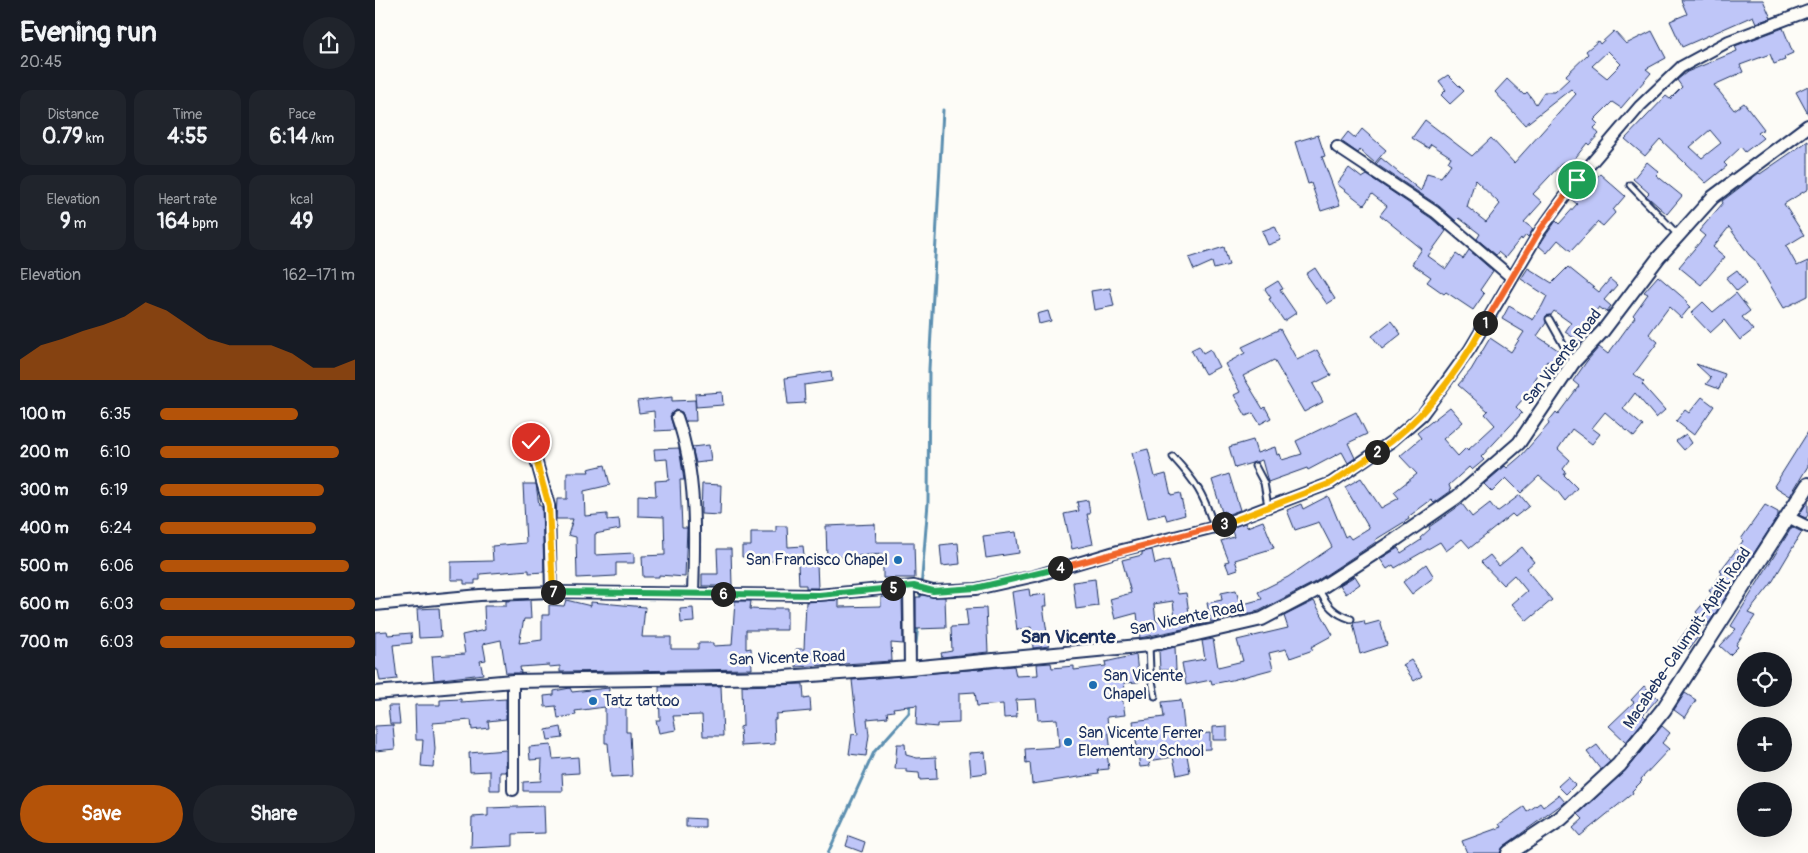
<!DOCTYPE html>
<html lang="en">
<head>
<meta charset="utf-8">
<style>
	body { margin:0; font-family:Pangolin,sans-serif; background:#20242c; color:#f1f3f6; height:100vh; display:flex; flex-direction:column; font-size:19px; white-space:nowrap }
	* { box-sizing:border-box; margin:0 }
	p { font-size:16px; color:#9ea1a6 }
	.icon { flex:none; width:28px; height:28px; fill:none; stroke:currentColor; stroke-width:2; stroke-linecap:round; stroke-linejoin:round }
	.map { position:relative; flex:1; overflow:hidden }
	.sheet { display:flex; flex-direction:column; background:#171b24; width:375px }
	.sheet>* { flex:none }
	.tools { position:absolute; left:1362px; top:652px; display:grid; gap:10px }
	.tools a { display:grid; place-items:center; width:55px; height:55px; border-radius:50%; background:#171b24; box-shadow:0 5px 20px #0002; font-size:25px }
	.pin { position:absolute; display:grid; place-items:center; width:42px; height:42px; color:#fff; margin:-21px; border:2px solid #fff; border-radius:50%; box-shadow:0 1px 5px #0007 }
	.km { position:absolute; width:25px; height:25px; margin:-12px; border-radius:50%; background:#222; color:#fff; font-size:14px; line-height:25px; text-align:center }
	.round { display:grid; place-items:center; flex:none; width:52px; height:52px; border-radius:26px; background:#20242c }
	.headline { display:flex; align-items:center; justify-content:space-between; height:85px; padding:0 20px }
	h1 { font-size:28px; font-weight:700; line-height:38px }
	.metrics { display:grid; grid-template-columns:repeat(3,1fr); gap:8px; height:85px; padding:5px 20px }
	.metrics div { display:grid; align-content:center; border-radius:12px; background:#20242c; text-align:center }
	.metrics b { font-size:21px; font-weight:700 }
	.metrics small { font-size:14px; font-weight:400 }
	.metrics p { font-size:14px }
	.chart { height:140px; padding:10px 20px }
	.chart p { display:flex; justify-content:space-between }
	.chart svg { width:100%; height:90px; margin-top:5px; fill:#b45309; opacity:.7 }
	.action { display:flex; gap:10px; margin-top:auto; padding:10px 20px }
	.action a { flex:1; height:58px; border-radius:30px; background:#b45309; color:#fff; font-size:20px; font-weight:700; line-height:58px; text-align:center }
	.action a+a { background:#20242c; color:#f1f3f6 }
	ul { padding:0 20px; list-style:none; font-size:16px }
	li { display:grid; grid-template-columns:80px 60px 1fr; align-items:center; height:38px }
	li i { height:12px; border-radius:6px; background:#b45309 }
	main { display:flex; flex:1; min-height:0 }
	.map>svg:first-child { display:block }
	.lines { fill:none; stroke-linecap:round; stroke-linejoin:round }
	.stream { stroke:#5b8fb0; stroke-width:3 }
	.building { fill:#bfc6f8; stroke:#1b2f5e; fill-rule:evenodd }
	.service-casing { stroke:#1b2f5e; stroke-width:9 }
	.minor-casing { stroke:#1b2f5e; stroke-width:14 }
	.tertiary-casing { stroke:#1b2f5e; stroke-width:16 }
	.secondary-casing { stroke:#1b2f5e; stroke-width:18 }
	.service { stroke:#fdfcf7; stroke-width:5 }
	.minor { stroke:#fdfcf7; stroke-width:10 }
	.tertiary { stroke:#fdfcf7; stroke-width:12 }
	.secondary { stroke:#fdfcf7; stroke-width:14 }
	.split-1-casing { stroke:#fff; stroke-width:10 }
	.split-2-casing { stroke:#fff; stroke-width:10 }
	.split-3-casing { stroke:#fff; stroke-width:10 }
	.split-4-casing { stroke:#fff; stroke-width:10 }
	.split-5-casing { stroke:#fff; stroke-width:10 }
	.split-6-casing { stroke:#fff; stroke-width:10 }
	.split-7-casing { stroke:#fff; stroke-width:10 }
	.split-8-casing { stroke:#fff; stroke-width:10 }
	.split-1 { stroke:#f0652b; stroke-width:6 }
	.split-2 { stroke:#f5b400; stroke-width:6 }
	.split-3 { stroke:#f5b400; stroke-width:6 }
	.split-4 { stroke:#f0652b; stroke-width:6 }
	.split-5 { stroke:#22a559; stroke-width:6 }
	.split-6 { stroke:#22a559; stroke-width:6 }
	.split-7 { stroke:#22a559; stroke-width:6 }
	.split-8 { stroke:#f5b400; stroke-width:6 }
	.poi-dot { fill:#1f6fb2; stroke:#fdfcf7; stroke-width:2 }
	.labels { text-anchor:middle; dominant-baseline:central; stroke-width:5; stroke-linejoin:round; paint-order:stroke }
	.street-label { font-size:16px; fill:#1b2f5e; stroke:#fdfcf7 }
	.poi-label { font-size:16px; fill:#1b2f5e; stroke:#fdfcf7; text-anchor:start }
	.quarter-label { font-size:19px; font-weight:bold; fill:#1b2f5e; stroke:#fdfcf7 }
</style>
</head>
<body>
<main>
<section class="sheet">
<div class="headline"><div><h1>Evening run</h1><p>20:45</p></div><a class="round"><svg class="icon" aria-label="share" viewBox="0 0 24 24"><path d="M12 15V3M7 8l5-5 5 5M5 13v7h14v-7"/></svg></a></div>
<div class="metrics">
<div><p>Distance</p><b>0.79<small> km</small></b></div>
<div><p>Time</p><b>4:55</b></div>
<div><p>Pace</p><b>6:14<small> /km</small></b></div>
</div>
<div class="metrics">
<div><p>Elevation</p><b>9<small> m</small></b></div>
<div><p>Heart rate</p><b>164<small> bpm</small></b></div>
<div><p>kcal</p><b>49</b></div>
</div>
<div class="chart"><p><span>Elevation</span>162–171 m</p>
<svg viewBox="0 0 160 44" preserveAspectRatio="none"><path d="M0 44V34L10 27L20 24L30 20L40 17L50 13L60 6L70 10L80 17L90 24L100 27L110 27L120 27L130 31L140 38L150 38L160 34V44z"/></svg>
</div>
<ul>
<li><b>100 m</b>6:35<i style="width:71%"></i></li>
<li><b>200 m</b>6:10<i style="width:92%"></i></li>
<li><b>300 m</b>6:19<i style="width:84%"></i></li>
<li><b>400 m</b>6:24<i style="width:80%"></i></li>
<li><b>500 m</b>6:06<i style="width:97%"></i></li>
<li><b>600 m</b>6:03<i style="width:100%"></i></li>
<li><b>700 m</b>6:03<i style="width:100%"></i></li>
</ul>
<div class="action"><a>Save</a><a>Share</a></div>
</section>
<div class="map">
<svg width="1433" height="853" viewBox="0 0 1433 853">
	<rect width="100%" height="100%" fill="#fdfcf7"/>
	<filter id="ink" filterUnits="userSpaceOnUse"><feTurbulence type="fractalNoise" baseFrequency=".02" numOctaves="2"/><feDisplacementMap in="SourceGraphic" scale="10" xChannelSelector="R" yChannelSelector="G"/><feConvolveMatrix kernelMatrix="1 2 1 2 8 2 1 2 1" color-interpolation-filters="sRGB"/></filter>
	<g filter="url(#ink)">
		<g class="lines">
			<g class="stream">
				<polyline points="545,601 553,503 554,369 568,110"/>
				<polyline points="539,661 543,625"/>
				<polyline points="453,853 499,752 534,713 535,702"/>
			</g>
		</g>
		<g class="building">
			<polygon points="1306,0 1388,0 1396,18 1381,23 1378,16 1307,47 1295,21 1312,14"/>
			<path d="M1408,28L1418,53L1409,57L1410,60L1399,64L1395,54L1365,65L1368,72L1339,85L1359,110L1369,103L1389,129L1383,133L1388,138L1370,152L1366,147L1349,163L1352,166L1331,183L1285,139L1270,156L1250,139L1291,96L1295,99L1307,87L1302,80L1312,72L1362,51L1360,46ZM1335,130L1346,143L1327,158L1315,147Z"/>
			<path d="M1239,31L1251,44L1277,31L1291,58L1271,69L1276,73L1246,108L1237,102L1219,120L1223,124L1219,128L1224,134L1214,145L1212,143L1194,166L1188,162L1158,194L1167,202L1149,222L1158,229L1153,237L1151,235L1147,240L1146,238L1130,258L1123,252L1121,255L1102,239L1105,234L1084,218L1081,221L1064,206L1001,164L1006,158L1046,191L1052,173L1066,177L1076,164L1073,162L1076,157L1056,144L1053,148L1037,138L1050,120L1097,156L1116,138L1139,163L1201,94L1196,89L1150,125L1120,92L1132,79L1149,95L1152,92L1161,104L1169,92H1180L1194,79L1191,75L1213,54L1211,51L1223,41L1225,44ZM1233,51L1246,64L1232,78L1217,66ZM1100,180L1125,204L1111,222L1092,207Z"/>
			<polygon points="1073,75 1089,91 1075,104 1066,95 1071,90 1064,81"/>
			<polygon points="1433,86 1433,114 1421,92"/>
			<polygon points="987,129 1011,150 1000,163 985,150 983,153 966,141 973,132 980,138"/>
			<polygon points="943,135 950,156 947,157 965,205 946,211 936,183 933,184 920,142"/>
			<polygon points="1433,141 1433,189 1409,204 1429,235 1411,246 1422,266 1433,261 1433,296 1409,308 1380,260 1374,255 1354,227 1338,247 1350,257 1326,285 1304,267 1330,236 1324,231 1348,203 1347,201 1384,173 1385,174"/>
			<polygon points="1272,162 1284,172 1281,175 1307,196 1292,214 1275,199 1271,196 1274,193 1258,179"/>
			<polygon points="974,168 987,178 992,175 1056,218 1071,231 1053,256 1071,269 1081,254 1088,259 1094,250 1118,271 1105,290 1109,294 1098,310 1071,292 1069,294 1052,282 1056,277 1037,264 1047,249 1005,215 1012,206 997,194 989,205 962,184"/>
			<polygon points="1225,174 1250,196 1238,210 1240,213 1228,226 1223,222 1196,251 1183,240 1172,253 1164,246 1171,235 1181,221 1184,224 1202,204 1197,200"/>
			<polygon points="900,226 906,240 893,245 887,231"/>
			<polygon points="849,247 854,265 839,269 837,262 819,270 814,258"/>
			<polygon points="1193,267 1224,292 1235,279 1242,285 1229,300 1236,306 1231,312 1224,307 1211,324 1215,327 1205,342 1190,332 1196,323 1179,311 1176,315 1171,316 1171,323 1162,336 1186,352 1178,365 1172,361 1159,381 1162,383 1141,407 1147,413 1106,457 1109,460 1097,470 1094,467 1074,485 1076,491 1059,503 1056,500 1033,517 1034,519 1000,540 1001,542 940,582 884,611 836,622 832,603 847,600 846,593 861,590 865,605 887,599 883,592 913,577 957,547 944,522 920,530 912,510 926,504 928,509 953,496 970,537 973,535 976,539 994,528 970,487 986,478 1006,508 1024,498 1019,492 1042,474 1025,456 1046,438 1042,433 1075,407 1088,422 1068,439 1083,456 1091,448 1093,450 1120,425 1110,414 1113,411 1083,385 1096,370 1115,338 1136,352 1149,332 1127,319 1134,306 1158,320 1167,306 1172,296 1146,279 1153,268 1177,283"/>
			<polygon points="940,268 960,299 952,304 931,274"/>
			<polygon points="1362,270 1372,283 1362,291 1351,278"/>
			<polygon points="1283,276 1312,301 1311,303 1315,307 1306,318 1294,307 1274,334 1283,342 1259,374 1269,382 1267,384 1290,410 1281,418 1260,393 1248,409 1268,426 1259,437 1230,412 1217,428 1225,434 1217,444 1197,429 1183,449 1195,460 1188,469 1191,472 1189,475 1202,488 1190,501 1183,492 1164,476 1146,493 1131,478 1117,492 1109,484 1130,466 1132,468 1146,456 1174,424 1173,422 1181,412 1183,414 1204,386 1198,381 1212,361 1224,347 1233,354 1260,317 1258,315 1273,294 1269,292"/>
			<polygon points="903,281 908,289 905,290 921,313 909,321 894,299 896,298 890,289"/>
			<polygon points="735,288 739,306 719,310 716,291"/>
			<polygon points="1361,293 1375,311 1367,317 1378,330 1365,340 1349,320 1335,333 1316,313 1328,302 1338,312"/>
			<polygon points="673,311 676,321 664,324 662,314"/>
			<polygon points="1016,321 1026,334 1007,349 997,336"/>
			<polygon points="905,329 922,360 942,350 956,375 938,384 948,402 929,412 899,360 868,376 888,409 890,407 896,418 885,424 878,413 871,416 859,395 865,392 850,364 870,353 867,347"/>
			<polygon points="824,346 828,353 835,349 844,367 830,374 816,350"/>
			<polygon points="1321,364 1350,374 1344,389 1331,384 1336,378"/>
			<polygon points="456,371 457,381 429,385 430,403 413,404 410,378"/>
			<polygon points="347,392 348,405 321,407 320,394"/>
			<polygon points="297,397 297,401 320,400 321,421 310,421 307,412 300,410 295,416 299,430 280,431 279,411 264,413 262,401"/>
			<polygon points="1327,397 1339,406 1319,435 1301,421 1310,410 1314,413"/>
			<polygon points="981,412 992,434 973,443 980,458 973,463 967,452 933,470 932,468 893,482 887,460 860,468 854,447 878,440 882,453 900,447 902,455 905,454 907,460 927,454 921,441"/>
			<polygon points="1433,432 1433,466 1415,496 1399,486"/>
			<polygon points="1311,434 1317,443 1309,450 1301,441"/>
			<polygon points="334,445 336,461 321,463 317,447"/>
			<polygon points="304,448 309,480 305,480 307,528 312,528 310,577 284,575 284,577 268,577 267,556 290,555 289,517 263,516 263,495 281,496 280,481 294,480 292,459 280,460 279,449"/>
			<polygon points="773,449 780,477 791,474 796,495 805,493 810,515 792,520 790,514 773,518 757,453"/>
			<polygon points="230,465 235,485 209,491 210,516 232,514 232,520 244,519 245,529 220,534 220,555 259,553 259,563 241,563 241,576 202,578 201,537 193,535 198,519 181,519 182,499 192,499 192,472 214,472 213,469"/>
			<polygon points="854,474 865,510 851,515 850,511 847,512 837,480"/>
			<polygon points="148,484 161,484 164,505 167,507 169,572 154,573 154,570 105,574 105,580 100,580 100,584 89,584 89,580 76,580 76,562 118,561 117,546 151,543"/>
			<polygon points="327,484 346,485 345,515 326,514"/>
			<polygon points="1145,495 1154,506 1140,517 1137,514 1095,548 1087,539 1071,551 1065,542 1020,568 1018,565 1012,569 1005,559 1023,548 1026,553 1046,540 1045,538 1055,529 1054,527 1087,504 1097,517 1115,503 1122,512"/>
			<polygon points="713,500 715,514 712,514 718,544 697,549 689,514 704,511 702,502"/>
			<polygon points="1433,501 1433,515 1431,518 1424,515"/>
			<polygon points="1390,505 1403,512 1403,516 1334,623 1332,622 1321,635 1323,637 1314,649 1303,642 1323,614 1321,612 1337,593 1334,591 1347,573 1345,571 1368,541 1366,539"/>
			<polygon points="888,521 899,548 860,560 863,569 854,572 850,562 854,561 846,541 859,537 856,528 870,523 872,527"/>
			<polygon points="500,524 501,542 539,542 540,578 508,578 508,554 452,558 451,526"/>
			<polygon points="401,526 412,526 413,547 428,546 429,555 402,555 402,561 387,561 387,556 367,557 367,546 376,546 376,532 401,532"/>
			<polygon points="1417,527 1427,532 1396,584 1373,613 1380,616 1361,645 1363,647 1355,655 1345,646 1361,629 1356,626"/>
			<polygon points="641,532 644,553 611,558 608,536"/>
			<polygon points="583,543 585,564 567,566 565,545"/>
			<polygon points="1147,547 1159,562 1152,568 1154,573 1177,600 1152,621 1137,604 1152,591 1139,575 1128,585 1106,562 1115,555 1124,566"/>
			<polygon points="342,549 356,549 357,586 327,586 327,574 343,574"/>
			<path d="M777,550L780,564L794,560L803,594L811,593L816,626L836,623L765,638L762,613L740,619L735,599L756,593L747,560L767,555V552ZM798,601L800,619L781,621L779,604Z"/>
			<polygon points="442,563 443,588 431,588 431,585 424,585 423,564"/>
			<polygon points="1051,564 1059,577 1037,594 1028,582"/>
			<polygon points="980,576 985,584 971,594 965,585"/>
			<polygon points="720,579 723,606 701,609 698,582"/>
			<polygon points="654,589 655,596 671,594 672,606 668,606 674,646 658,648 656,627 642,630 637,592"/>
			<polygon points="546,595 570,597 571,628 541,629 541,597 546,597"/>
			<polygon points="506,597 527,597 528,644 516,643 517,661 421,667 421,649 429,649 431,602 464,600 464,607 506,606"/>
			<polygon points="155,600 156,619 149,619 144,643 167,640 167,615 174,615 174,605 189,606 191,600 216,606 216,602 270,607 267,637 296,637 296,649 323,649 323,643 338,643 338,646 357,645 360,601 376,601 375,609 399,610 399,608 412,608 412,630 371,630 371,649 376,648 377,669 185,672 185,666 174,667 174,665 145,667 146,673 131,673 126,640 108,644 111,660 105,661 108,674 59,680 57,656 90,654 87,635 110,630 109,606 131,606 131,601"/>
			<polygon points="939,601 958,635 936,647 938,650 915,658 911,649 894,653 898,669 857,680 837,684 836,680 811,685 807,663 830,659 827,641 838,639 843,667 868,661 862,640 913,628 909,616"/>
			<polygon points="64,608 66,637 44,638 42,609"/>
			<polygon points="318,608 319,622 306,623 305,609"/>
			<polygon points="611,608 613,652 567,657 566,653 577,651 576,627 593,626 591,609"/>
			<polygon points="989,621 990,625 1005,621 1012,645 985,654 978,623"/>
			<polygon points="12,631 13,635 36,633 37,643 18,645 22,679 5,681 3,670 0,670 0,632"/>
			<polygon points="722,633 722,642 707,643 706,634"/>
			<polygon points="800,647 801,670 785,670 784,651"/>
			<polygon points="761,655 764,682 749,683 751,696 747,696 750,715 732,717 736,753 732,753 734,769 723,770 724,774 657,784 655,763 651,764 650,749 684,747 682,719 663,720 661,699 641,700 642,717 629,718 628,704 602,706 600,692 584,693 584,723 562,724 562,727 541,725 542,705 518,708 519,711 512,712 513,717 492,719 494,735 491,756 474,754 477,734 483,735 477,680 639,666 641,676 663,675 662,664 676,663 677,668 699,666 699,670 731,666 730,662"/>
			<polygon points="1036,660 1047,676 1039,681 1028,665"/>
			<polygon points="428,684 429,699 435,698 436,711 401,714 401,719 399,719 400,744 366,746 365,727 368,726 367,686"/>
			<polygon points="346,686 348,736 328,736 327,715 298,716 301,730 284,733 281,720 285,720 284,687"/>
			<polygon points="1269,686 1283,698 1268,715 1271,718 1251,742 1234,726 1259,702 1256,700"/>
			<polygon points="195,688 197,692 234,688 233,702 242,702 242,707 251,707 251,732 255,732 257,776 236,777 233,743 230,743 230,707 200,711 201,715 183,718 181,706 170,707 169,696 179,695 179,691"/>
			<polygon points="1310,693 1321,700 1310,718 1299,710"/>
			<polygon points="86,699 86,702 131,699 131,719 113,721 114,728 97,730 96,720 58,723 60,749 58,767 46,766 48,740 41,740 40,705 65,705 65,700"/>
			<polygon points="806,700 810,735 835,733 835,749 811,750 815,772 802,775 798,757 774,761 775,766 765,767 758,721 789,717 787,702"/>
			<polygon points="13,706 23,706 25,724 15,724"/>
			<polygon points="18,725 20,749 0,751 0,726"/>
			<polygon points="852,726 852,740 838,740 838,727"/>
			<polygon points="1287,726 1295,733 1287,743 1294,749 1266,779 1267,781 1257,791 1258,793 1205,836 1198,828 1208,819 1203,814 1250,771"/>
			<polygon points="186,727 188,738 173,740 171,730"/>
			<polygon points="522,744 530,744 531,755 542,758 561,757 562,779 545,780 544,773 531,772 531,769 520,769"/>
			<polygon points="176,745 178,759 203,757 204,773 187,774 188,791 148,791 148,782 166,781 167,759 155,760 154,747"/>
			<polygon points="1222,745 1235,762 1226,770 1212,752"/>
			<polygon points="131,750 131,772 125,772 125,790 115,790 115,771 95,772 94,753"/>
			<polygon points="610,752 612,773 596,775 594,753"/>
			<polygon points="1193,777 1200,785 1191,794 1183,786"/>
			<polygon points="1184,795 1190,802 1129,846 1125,853 1092,853 1087,841 1126,827 1124,824 1149,807 1152,812 1165,803 1168,807"/>
			<polygon points="169,806 170,833 138,834 138,846 96,848 97,817 113,816 113,808"/>
			<polygon points="311,818 330,819 330,827 311,827"/>
			<polygon points="474,836 490,842 487,852 471,846"/>
		</g>
		<g class="lines">
			<defs>
				<g id="service">
					<polyline points="1255,185 1303,235"/>
					<polyline points="1174,319 1198,362"/>
					<path d="M798,457C821,482 829,495 839,527"/>
					<polyline points="880,466 889,483 893,506"/>
					<path d="M944,590C952,605 959,614 976,619"/>
					<polyline points="774,645 775,671 780,696"/>
				</g>
				<g id="minor">
					<polyline points="962,147 1060,212 1136,277"/>
					<path d="M302,417C322,474 320,534 318,593"/>
					<polyline points="156,442 174,506 176,592"/>
					<polyline points="1413,517 1433,527"/>
					<polyline points="534,587 535,668"/>
					<polyline points="0,605 105,595 176,592 443,595 539,586 558,591 601,589 660,576 743,551 840,527 956,483 1017,441 1047,415 1095,349 1165,231 1202,180 1265,106 1306,67 1354,41 1433,11"/>
					<polyline points="138,681 138,790"/>
				</g>
				<polyline id="tertiary" points="0,693 138,681 409,677 535,668 774,645 887,619 944,589 1020,540 1082,497 1144,443 1198,363 1228,331 1284,257 1338,197 1433,126"/>
				<polyline id="secondary" points="1134,853 1185,819 1244,765 1289,709 1433,485"/>
			</defs>
			<use href="#service" class="service-casing"/>
			<use href="#minor" class="minor-casing"/>
			<use href="#tertiary" class="tertiary-casing"/>
			<use href="#secondary" class="secondary-casing"/>
			<use href="#service" class="service"/>
			<use href="#minor" class="minor"/>
			<use href="#tertiary" class="tertiary"/>
			<use href="#secondary" class="secondary"/>
		</g>
	</g>
	<g class="lines" filter="url(#ink)">
		<defs>
			<polyline id="split-1" points="1110,323 1165,230 1202,180"/>
			<path id="split-2" d="M1002,452C1049,420 1083,372 1110,323"/>
			<polyline id="split-3" points="849,524 956,483 1002,452"/>
			<polyline id="split-4" points="685,568 849,524"/>
			<polyline id="split-5" points="518,588 539,586 558,591 601,588 685,568"/>
			<polyline id="split-6" points="348,594 444,595 518,588"/>
			<polyline id="split-7" points="178,592 348,594"/>
			<polyline id="split-8" points="156,442 174,506 178,592"/>
		</defs>
		<use href="#split-1" class="split-1-casing"/>
		<use href="#split-2" class="split-2-casing"/>
		<use href="#split-3" class="split-3-casing"/>
		<use href="#split-4" class="split-4-casing"/>
		<use href="#split-5" class="split-5-casing"/>
		<use href="#split-6" class="split-6-casing"/>
		<use href="#split-7" class="split-7-casing"/>
		<use href="#split-8" class="split-8-casing"/>
		<use href="#split-1" class="split-1"/>
		<use href="#split-2" class="split-2"/>
		<use href="#split-3" class="split-3"/>
		<use href="#split-4" class="split-4"/>
		<use href="#split-5" class="split-5"/>
		<use href="#split-6" class="split-6"/>
		<use href="#split-7" class="split-7"/>
		<use href="#split-8" class="split-8"/>
	</g>
	<g class="poi-dot">
		<circle cx="523" cy="560" r="5"/>
		<circle cx="718" cy="685" r="5"/>
		<circle cx="218" cy="701" r="5"/>
		<circle cx="693" cy="742" r="5"/>
	</g>
	<g class="labels">
		<g class="street-label">
			<text transform="translate(1187 357) rotate(-52)">San Vicente Road</text>
			<text transform="translate(812 618) rotate(-12)">San Vicente Road</text>
			<text transform="translate(1312 638) rotate(-56)">Macabebe-Calumpit-Apalit Road</text>
			<text transform="translate(412 658) rotate(-2)">San Vicente Road</text>
		</g>
		<g class="poi-label">
			<text x="513" y="560" text-anchor="end">San Francisco Chapel</text>
			<text x="728" y="676">San Vicente<tspan x="728" dy="18">Chapel</tspan></text>
			<text x="228" y="701">Tatz tattoo</text>
			<text x="703" y="733">San Vicente Ferrer<tspan x="703" dy="18">Elementary School</tspan></text>
		</g>
		<g class="quarter-label">
			<text x="693" y="637">San Vicente</text>
		</g>
	</g>
</svg>
<div class="tools">
<a><svg class="icon" aria-label="locate" viewBox="0 0 24 24"><circle cx="12" cy="12" r="6"/><path d="M12 2v4M12 18v4M2 12h4M18 12h4"/></svg></a>
<a>+</a>
<a>−</a>
</div>
<div class="pin" style="left:1202px;top:180px;background:#1e9e55"><svg class="icon" aria-label="arrive" viewBox="0 0 24 24"><path d="M6 21V4h12l-3 4 3 4H6"/></svg></div>
<div class="pin" style="left:156px;top:442px;background:#d93025"><svg class="icon" aria-label="check" viewBox="0 0 24 24"><path d="M5 12l5 5 9-10"/></svg></div>
<b class="km" style="left:1110px;top:323px">1</b>
<b class="km" style="left:1002px;top:452px">2</b>
<b class="km" style="left:849px;top:524px">3</b>
<b class="km" style="left:685px;top:568px">4</b>
<b class="km" style="left:518px;top:588px">5</b>
<b class="km" style="left:348px;top:594px">6</b>
<b class="km" style="left:178px;top:592px">7</b>
</div>
</main>
</body>
</html>
